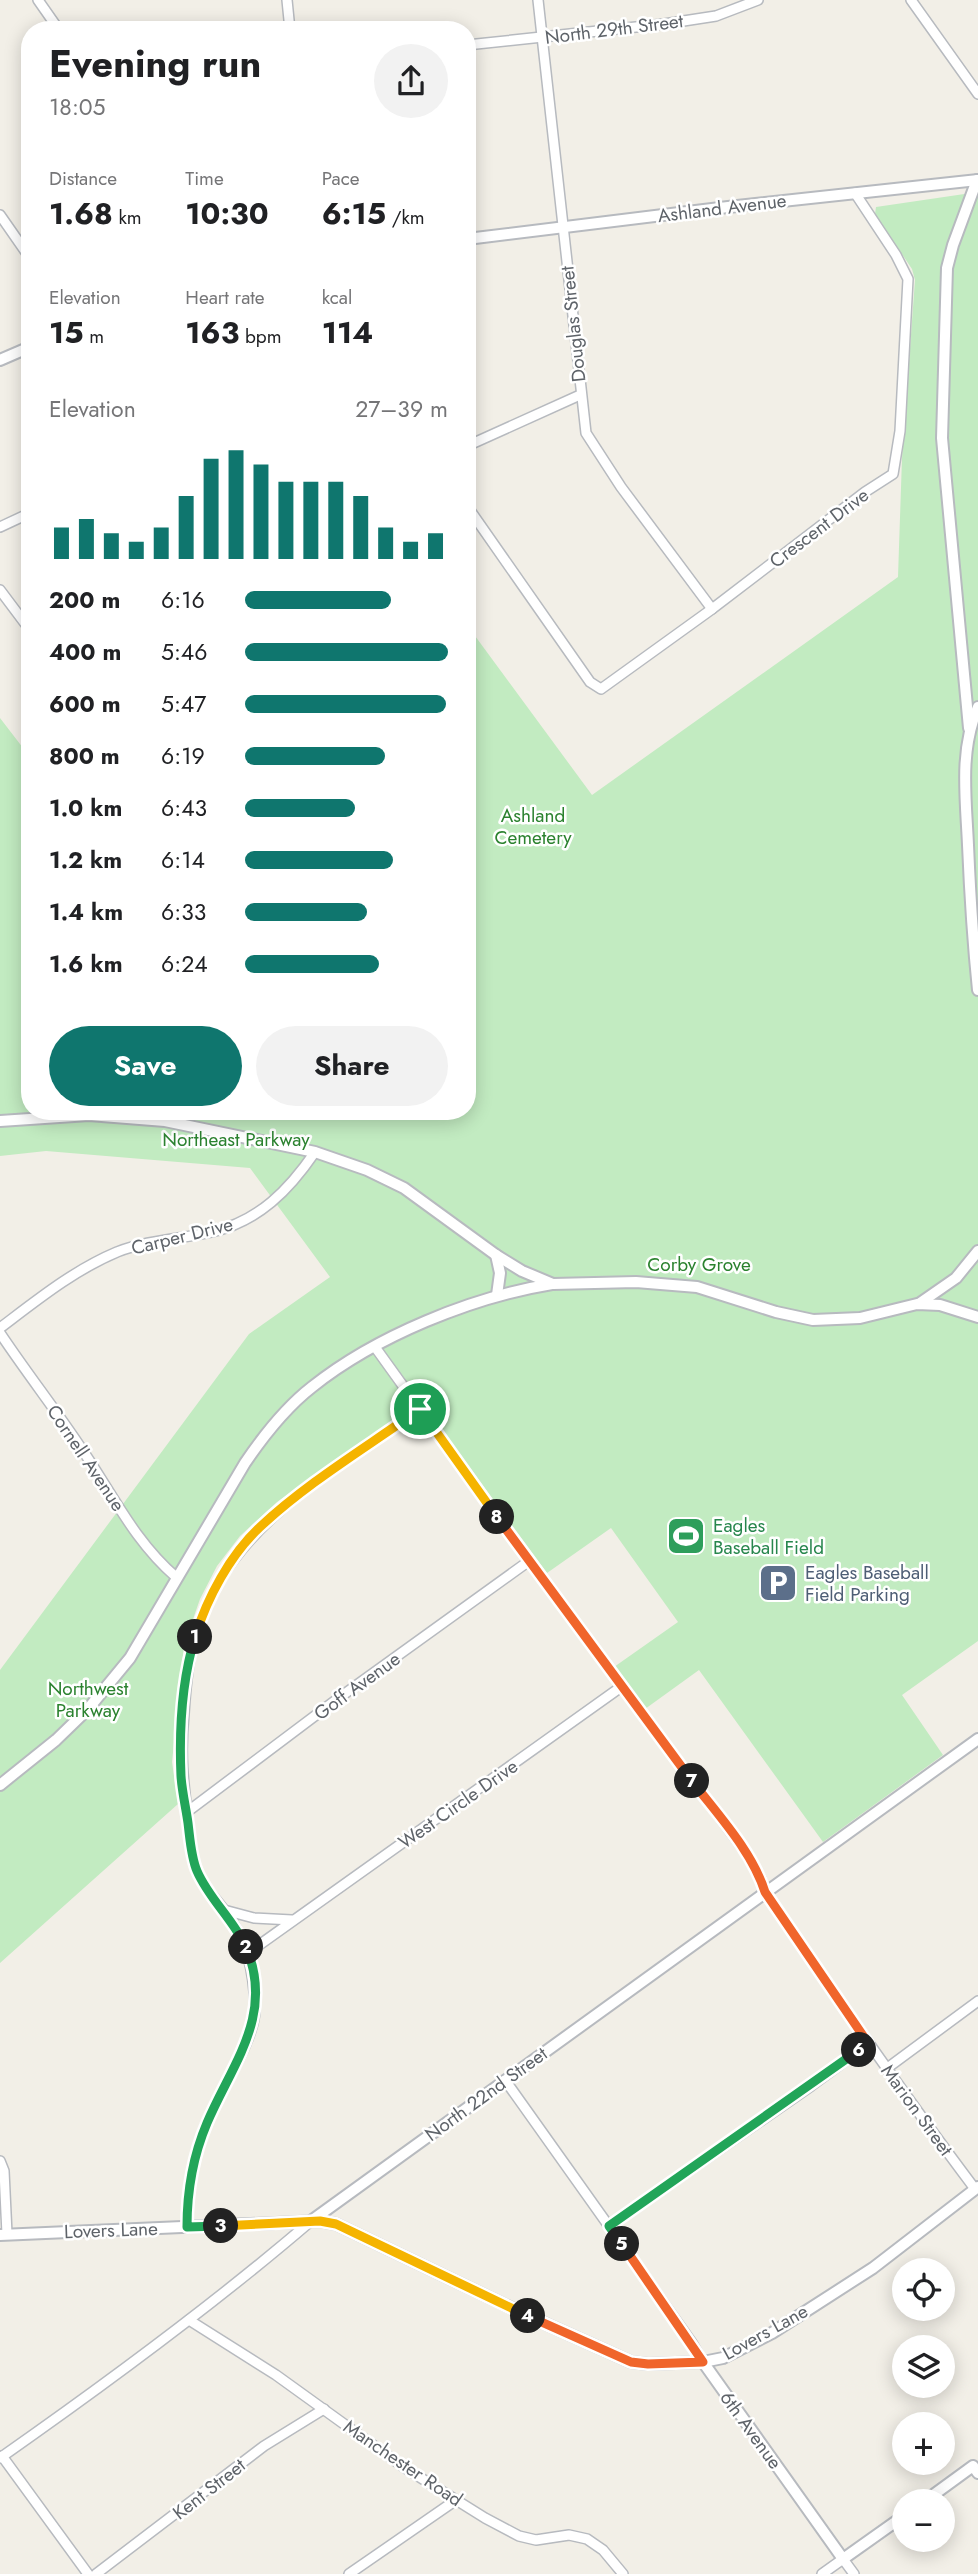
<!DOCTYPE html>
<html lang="en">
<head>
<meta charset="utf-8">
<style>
	body { margin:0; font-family:Jost,sans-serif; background:#f2f2f2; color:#202124; height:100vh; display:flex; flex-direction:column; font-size:26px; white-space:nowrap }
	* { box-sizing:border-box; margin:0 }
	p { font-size:23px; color:#757577 }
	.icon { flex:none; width:38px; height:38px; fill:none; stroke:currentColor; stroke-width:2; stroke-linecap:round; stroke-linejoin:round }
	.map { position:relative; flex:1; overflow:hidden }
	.drawer { position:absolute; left:21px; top:21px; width:455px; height:1099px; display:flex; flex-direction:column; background:#fff; border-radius:28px; box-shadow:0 4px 18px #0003 }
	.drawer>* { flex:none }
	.tools { position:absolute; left:892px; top:2258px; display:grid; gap:14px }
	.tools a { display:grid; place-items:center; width:63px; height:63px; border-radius:50%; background:#fff; box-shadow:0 4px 18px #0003; font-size:35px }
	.pin { position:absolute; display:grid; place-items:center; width:60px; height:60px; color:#fff; margin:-30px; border:4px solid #fff; border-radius:50%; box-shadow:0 2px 7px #0007 }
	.km { position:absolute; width:35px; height:35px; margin:-18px; border-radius:50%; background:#222; color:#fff; font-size:19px; line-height:35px; text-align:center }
	.round { display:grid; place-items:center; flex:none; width:74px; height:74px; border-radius:37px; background:#f2f2f2 }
	.head { display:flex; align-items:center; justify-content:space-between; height:119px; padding:0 28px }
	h1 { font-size:38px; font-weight:700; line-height:52px }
	.metrics { display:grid; grid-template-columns:repeat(3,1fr); gap:10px; height:119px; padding:7px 28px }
	.metrics div { display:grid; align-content:center }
	.metrics b { font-size:30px; font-weight:700 }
	.metrics small { font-size:19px; font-weight:400 }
	.metrics p { font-size:19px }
	.chart { height:196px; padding:14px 28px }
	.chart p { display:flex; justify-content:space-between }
	.chart svg { width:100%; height:126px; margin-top:7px; stroke:#0f766e; stroke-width:6 }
	.button { display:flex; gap:14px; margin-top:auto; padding:14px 28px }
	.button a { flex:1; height:80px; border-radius:42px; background:#0f766e; color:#fff; font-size:28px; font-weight:700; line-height:80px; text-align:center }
	.button a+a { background:#f2f2f2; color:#202124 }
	ul { padding:0 28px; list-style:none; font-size:23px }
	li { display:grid; grid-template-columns:112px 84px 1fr; align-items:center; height:52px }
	li i { height:18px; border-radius:9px; background:#0f766e }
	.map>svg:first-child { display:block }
	.green { fill:#c2ebc1 }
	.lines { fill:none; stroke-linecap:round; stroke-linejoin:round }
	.minor-casing { stroke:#b7babf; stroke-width:12 }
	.tertiary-casing { stroke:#b7babf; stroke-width:14 }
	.minor { stroke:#fff; stroke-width:9 }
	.tertiary { stroke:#fff; stroke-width:10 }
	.split-1-casing { stroke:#fff; stroke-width:14 }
	.split-2-casing { stroke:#fff; stroke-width:14 }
	.split-3-casing { stroke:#fff; stroke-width:14 }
	.split-4-casing { stroke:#fff; stroke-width:14 }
	.split-5-casing { stroke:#fff; stroke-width:14 }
	.split-6-casing { stroke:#fff; stroke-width:14 }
	.split-7-casing { stroke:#fff; stroke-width:14 }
	.split-8-casing { stroke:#fff; stroke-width:14 }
	.split-9-casing { stroke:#fff; stroke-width:14 }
	.split-1 { stroke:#f5b400; stroke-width:9 }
	.split-2 { stroke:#22a559; stroke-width:9 }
	.split-3 { stroke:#22a559; stroke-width:9 }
	.split-4 { stroke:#f5b400; stroke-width:9 }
	.split-5 { stroke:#f0652b; stroke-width:9 }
	.split-6 { stroke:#22a559; stroke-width:9 }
	.split-7 { stroke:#f0652b; stroke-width:9 }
	.split-8 { stroke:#f0652b; stroke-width:9 }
	.split-9 { stroke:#f5b400; stroke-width:9 }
	.labels { text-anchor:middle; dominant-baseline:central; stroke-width:5; stroke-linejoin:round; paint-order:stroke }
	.street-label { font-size:19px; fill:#5e6369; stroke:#fff }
	.park-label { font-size:19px; fill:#2b822f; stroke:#fff }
	.leisure-label { font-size:19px; fill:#27864d; stroke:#fff; text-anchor:start }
	.service-label { font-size:19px; fill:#4e5e75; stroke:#fff; text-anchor:start }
</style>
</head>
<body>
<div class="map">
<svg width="978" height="2574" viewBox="0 0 978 2574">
	<rect width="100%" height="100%" fill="#f2efe7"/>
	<polygon class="green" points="978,192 978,1641 902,1695 943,1755 823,1842 699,1670 645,1709 614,1667 678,1622 611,1528 547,1573 421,1401 277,1502 240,1536 217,1566 200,1599 184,1645 172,1762 178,1804 0,1963 0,1670 249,1334 330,1277 250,1168 46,1151 0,1156 0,718 30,757 30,1111 467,1111 467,625 592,795 898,577 902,458 915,280 912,269 875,214 876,207"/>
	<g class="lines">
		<defs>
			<g id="minor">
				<polyline points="38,0 59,30"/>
				<polyline points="287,0 290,30"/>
				<polyline points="538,0 586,433 621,487 712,609"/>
				<polyline points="911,0 978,94"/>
				<polyline points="467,45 664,24 716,16 758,0"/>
				<polyline points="0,215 30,258"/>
				<polyline points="467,446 580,395"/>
				<polyline points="467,506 590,682 601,689 712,609 865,492 893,474 900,431 908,279 896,255 855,193"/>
				<polyline points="0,527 30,513"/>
				<polyline points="0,590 30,630"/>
				<path d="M0,1328C37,1300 74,1270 117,1252C148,1240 180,1239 212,1232C259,1221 289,1190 315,1152"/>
				<path d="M0,1333C26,1372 55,1409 81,1448C112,1493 134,1541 176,1577"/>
				<path d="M375,1347L529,1561L744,1850L761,1879L765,1892C833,1993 902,2092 975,2189"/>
				<polyline points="187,1812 336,1700 529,1561"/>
				<polyline points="224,1910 254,1918 292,1920"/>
				<polyline points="248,1953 621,1687"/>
				<polyline points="886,2069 978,2001"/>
				<polyline points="505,2080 692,2343 703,2362"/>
				<polyline points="0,2161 4,2171 7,2234"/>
				<polyline points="609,2226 811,2086 868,2044"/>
				<path d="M187,2227C187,2191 193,2157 206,2124C219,2093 256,2038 255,2008C254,1971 247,1939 224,1910C213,1895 200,1884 195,1866C190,1851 190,1835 188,1819C183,1780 180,1754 184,1714C186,1682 189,1651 200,1621C235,1522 339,1467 420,1409"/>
				<polyline points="189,2320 276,2375 405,2468 485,2518 519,2536 536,2540 569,2535 587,2539 603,2550 623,2574"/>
				<polyline points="2,2456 88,2574"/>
				<path d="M0,2458C107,2383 212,2306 311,2221"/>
				<polyline points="96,2574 264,2446 324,2409"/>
				<polyline points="349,2574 456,2500"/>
				<polyline points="822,2574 843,2559 854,2574"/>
			</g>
			<g id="tertiary">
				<polyline points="467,239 728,207 978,180"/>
				<polyline points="0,360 30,347"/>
				<path d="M978,707C959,751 966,798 968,845C970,893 973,941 978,990"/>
				<polyline points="969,728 942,438 947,268 953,245 977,180"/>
				<polyline points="0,1121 89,1115 165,1121 315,1152 367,1170 404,1188 496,1255 522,1271 553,1284 636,1282 697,1287 776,1312 813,1320 860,1318 917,1304 940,1305 978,1317"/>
				<polyline points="496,1255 500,1273 497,1295"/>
				<polyline points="920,1303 956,1278 978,1251"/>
				<path d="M0,1785L56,1740L88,1709L130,1658L245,1463C264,1435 285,1408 312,1387C376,1336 472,1297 552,1284"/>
				<polyline points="311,2221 978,1739"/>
				<polyline points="0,2235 320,2221 336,2224 526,2315 631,2362 648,2364 703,2362 723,2358 772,2333 873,2268 978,2187"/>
				<polyline points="703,2362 843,2559 905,2515"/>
				<polyline points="925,2501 973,2466 978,2473"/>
			</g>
		</defs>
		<use href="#minor" class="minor-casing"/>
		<use href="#tertiary" class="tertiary-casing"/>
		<use href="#minor" class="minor"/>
		<use href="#tertiary" class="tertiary"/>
	</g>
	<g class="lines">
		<defs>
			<path id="split-1" d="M195,1637C207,1598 230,1555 260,1527C308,1482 367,1447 420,1409"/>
			<path id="split-2" d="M195,1637C182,1680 179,1731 181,1776C182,1792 186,1808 188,1823C190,1839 191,1857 197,1871C209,1899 233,1919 246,1947"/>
			<path id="split-3" d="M221,2226L187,2227C187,2191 193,2156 207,2123C232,2064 275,2015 246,1947"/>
			<polyline id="split-4" points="221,2226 320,2221 336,2224 528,2316"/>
			<polyline id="split-5" points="528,2316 631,2362 648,2364 703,2362 622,2244"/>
			<polyline id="split-6" points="622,2244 609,2226 859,2050"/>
			<path id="split-7" d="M692,1781C718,1815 752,1851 765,1892L868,2043L859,2050"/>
			<polyline id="split-8" points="497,1517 692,1781"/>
			<polyline id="split-9" points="420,1409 497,1517"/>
		</defs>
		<use href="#split-1" class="split-1-casing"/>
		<use href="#split-2" class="split-2-casing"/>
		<use href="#split-3" class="split-3-casing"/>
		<use href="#split-4" class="split-4-casing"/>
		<use href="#split-5" class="split-5-casing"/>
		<use href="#split-6" class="split-6-casing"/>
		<use href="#split-7" class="split-7-casing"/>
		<use href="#split-8" class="split-8-casing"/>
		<use href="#split-9" class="split-9-casing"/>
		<use href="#split-1" class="split-1"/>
		<use href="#split-2" class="split-2"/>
		<use href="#split-3" class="split-3"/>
		<use href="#split-4" class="split-4"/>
		<use href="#split-5" class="split-5"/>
		<use href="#split-6" class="split-6"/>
		<use href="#split-7" class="split-7"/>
		<use href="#split-8" class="split-8"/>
		<use href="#split-9" class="split-9"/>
	</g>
	<defs>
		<symbol id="stadium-square" viewBox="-11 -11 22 22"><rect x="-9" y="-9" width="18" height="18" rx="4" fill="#2e9e5b" stroke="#fff"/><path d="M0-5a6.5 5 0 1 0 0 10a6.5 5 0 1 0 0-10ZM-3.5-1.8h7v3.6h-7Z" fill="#fff"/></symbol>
		<symbol id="parking-square" viewBox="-11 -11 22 22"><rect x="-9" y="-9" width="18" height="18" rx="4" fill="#5c6f8a" stroke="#fff"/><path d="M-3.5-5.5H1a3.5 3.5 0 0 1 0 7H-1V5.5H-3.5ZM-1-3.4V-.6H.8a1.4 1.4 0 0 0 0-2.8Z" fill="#fff"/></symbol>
	</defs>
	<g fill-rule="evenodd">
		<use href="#stadium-square" x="664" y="1514" width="44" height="44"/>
		<use href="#parking-square" x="756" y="1561" width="44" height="44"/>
	</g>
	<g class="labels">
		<g class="street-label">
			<text transform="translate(614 29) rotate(-7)">North 29th Street</text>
			<text transform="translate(722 208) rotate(-7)">Ashland Avenue</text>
			<text transform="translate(573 324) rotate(-96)">Douglas Street</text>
			<text transform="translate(819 528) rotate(-37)">Crescent Drive</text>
			<text transform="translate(182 1236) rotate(-14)">Carper Drive</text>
			<text transform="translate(86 1458) rotate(56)">Cornell Avenue</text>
			<text transform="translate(357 1686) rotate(-36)">Goff Avenue</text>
			<text transform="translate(458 1804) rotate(-35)">West Circle Drive</text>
			<text transform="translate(486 2094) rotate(-36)">North 22nd Street</text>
			<text transform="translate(917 2110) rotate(54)">Marion Street</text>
			<text transform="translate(111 2230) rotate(-2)">Lovers Lane</text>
			<text transform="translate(765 2332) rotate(-29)">Lovers Lane</text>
			<text transform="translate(751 2430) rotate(54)">6th Avenue</text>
			<text transform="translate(403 2463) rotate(34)">Manchester Road</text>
			<text transform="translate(209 2489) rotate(-38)">Kent Street</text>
		</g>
		<g class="park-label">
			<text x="533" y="815">Ashland<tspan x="533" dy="22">Cemetery</tspan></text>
			<text x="236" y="1139">Northeast Parkway</text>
			<text x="699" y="1264">Corby Grove</text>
			<text x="88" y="1688">Northwest<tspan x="88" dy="22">Parkway</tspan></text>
		</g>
		<g class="leisure-label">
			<text x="713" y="1525">Eagles<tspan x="713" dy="22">Baseball Field</tspan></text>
		</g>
		<g class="service-label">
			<text x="805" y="1572">Eagles Baseball<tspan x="805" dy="22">Field Parking</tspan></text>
		</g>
	</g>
</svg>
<div class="tools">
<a><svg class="icon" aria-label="locate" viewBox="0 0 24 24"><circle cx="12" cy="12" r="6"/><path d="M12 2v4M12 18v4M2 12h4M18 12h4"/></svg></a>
<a><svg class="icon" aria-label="layers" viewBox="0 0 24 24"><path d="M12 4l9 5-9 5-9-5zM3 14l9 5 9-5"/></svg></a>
<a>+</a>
<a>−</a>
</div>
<div class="pin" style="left:420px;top:1409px;background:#1e9e55"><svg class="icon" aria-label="arrive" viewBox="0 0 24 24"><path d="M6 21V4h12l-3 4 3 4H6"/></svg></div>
<b class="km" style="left:195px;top:1637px">1</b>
<b class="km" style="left:246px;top:1947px">2</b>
<b class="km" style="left:221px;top:2226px">3</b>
<b class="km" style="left:528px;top:2316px">4</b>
<b class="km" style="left:622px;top:2244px">5</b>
<b class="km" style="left:859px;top:2050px">6</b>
<b class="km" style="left:692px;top:1781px">7</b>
<b class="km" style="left:497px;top:1517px">8</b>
<section class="drawer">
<div class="head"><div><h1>Evening run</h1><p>18:05</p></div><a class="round"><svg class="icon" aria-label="share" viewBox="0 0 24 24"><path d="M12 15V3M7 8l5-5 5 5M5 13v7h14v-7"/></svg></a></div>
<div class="metrics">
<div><p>Distance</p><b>1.68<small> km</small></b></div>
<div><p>Time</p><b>10:30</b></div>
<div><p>Pace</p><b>6:15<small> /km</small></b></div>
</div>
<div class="metrics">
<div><p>Elevation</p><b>15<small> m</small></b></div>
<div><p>Heart rate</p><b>163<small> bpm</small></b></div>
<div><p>kcal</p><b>114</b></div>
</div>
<div class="chart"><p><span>Elevation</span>27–39 m</p>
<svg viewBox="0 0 160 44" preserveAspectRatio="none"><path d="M5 44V33M15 44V30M25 44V35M35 44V38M45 44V33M55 44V22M65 44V9M75 44V6M85 44V11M95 44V17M105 44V17M115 44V17M125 44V22M135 44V33M145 44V38M155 44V35"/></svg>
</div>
<ul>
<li><b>200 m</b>6:16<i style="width:72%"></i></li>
<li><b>400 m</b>5:46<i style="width:100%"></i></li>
<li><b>600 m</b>5:47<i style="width:99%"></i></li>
<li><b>800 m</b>6:19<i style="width:69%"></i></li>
<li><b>1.0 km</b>6:43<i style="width:54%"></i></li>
<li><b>1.2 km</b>6:14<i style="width:73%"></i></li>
<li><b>1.4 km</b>6:33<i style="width:60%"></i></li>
<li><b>1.6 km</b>6:24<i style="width:66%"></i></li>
</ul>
<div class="button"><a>Save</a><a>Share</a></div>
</section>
</div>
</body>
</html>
